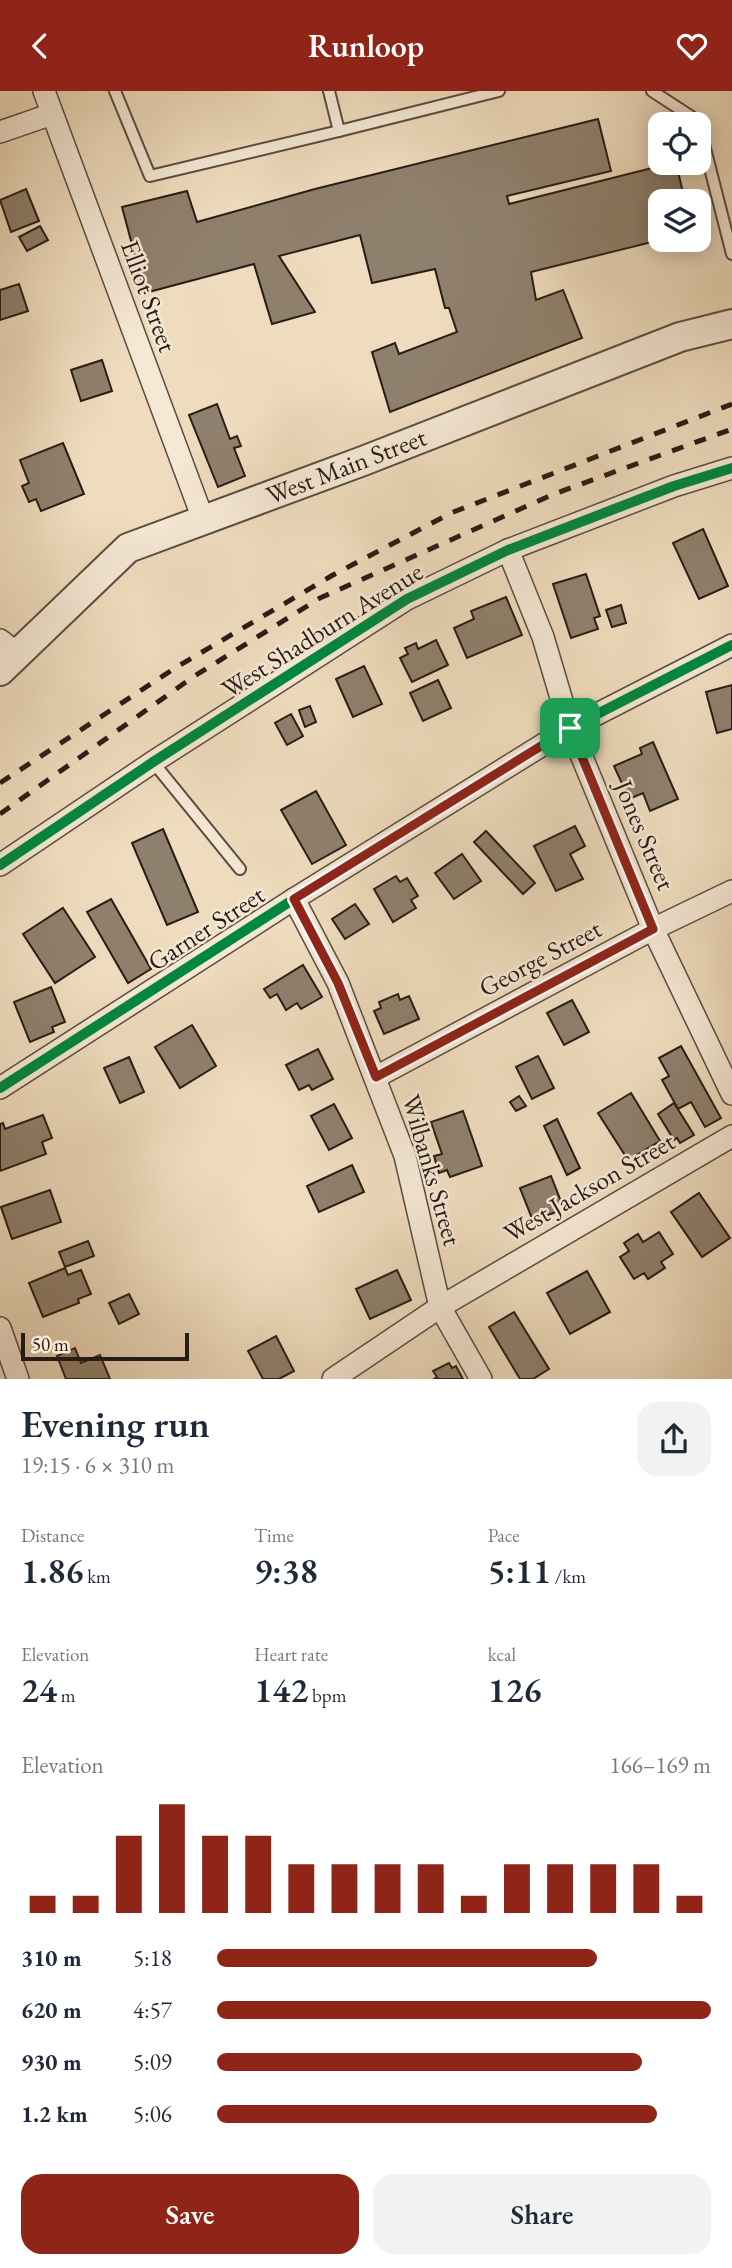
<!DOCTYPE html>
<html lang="en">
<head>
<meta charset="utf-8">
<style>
	body { margin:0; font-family:"EB Garamond",serif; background:#f2f2f3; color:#1f2937; height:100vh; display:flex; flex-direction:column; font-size:26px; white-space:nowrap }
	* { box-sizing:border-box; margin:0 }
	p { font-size:23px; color:#747a83 }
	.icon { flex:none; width:38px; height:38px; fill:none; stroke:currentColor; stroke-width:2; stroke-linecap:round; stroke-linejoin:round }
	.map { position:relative; height:1288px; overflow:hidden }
	.panel { display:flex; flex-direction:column; background:#fff; flex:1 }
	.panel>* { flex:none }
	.controls { position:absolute; left:648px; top:21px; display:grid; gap:14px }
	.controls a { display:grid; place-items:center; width:63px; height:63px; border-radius:14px; background:#fff; box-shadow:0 4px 18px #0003; font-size:35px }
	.scale { position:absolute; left:21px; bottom:18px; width:168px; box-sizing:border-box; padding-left:7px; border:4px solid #281c16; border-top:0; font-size:19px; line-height:24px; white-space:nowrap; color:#281c16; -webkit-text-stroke:5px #f5e8d5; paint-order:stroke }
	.pin { position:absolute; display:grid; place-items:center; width:60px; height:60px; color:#fff; margin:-30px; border-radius:14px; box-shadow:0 4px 10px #0006 }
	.round { display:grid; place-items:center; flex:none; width:74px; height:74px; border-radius:21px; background:#f2f2f3 }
	.summary { display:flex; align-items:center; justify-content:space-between; height:119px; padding:0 21px }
	h1 { font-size:38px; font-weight:600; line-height:52px }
	.metrics { display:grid; grid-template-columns:repeat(3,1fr); gap:10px; height:119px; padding:7px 21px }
	.metrics div { display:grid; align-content:center }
	.metrics b { font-size:35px; font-weight:600 }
	.metrics small { font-size:19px; font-weight:400 }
	.metrics p { font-size:19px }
	.chart { height:196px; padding:14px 21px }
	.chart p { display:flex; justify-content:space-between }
	.chart svg { width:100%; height:126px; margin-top:7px; stroke:#8f2418; stroke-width:6 }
	.button { display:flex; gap:14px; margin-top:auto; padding:14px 21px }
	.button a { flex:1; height:80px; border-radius:21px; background:#8f2418; color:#fff; font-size:28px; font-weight:600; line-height:80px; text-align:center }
	.button a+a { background:#f2f2f3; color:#1f2937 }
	ul { padding:0 21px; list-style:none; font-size:23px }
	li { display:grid; grid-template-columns:112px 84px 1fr; align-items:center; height:52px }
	li i { height:18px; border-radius:9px; background:#8f2418 }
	header { display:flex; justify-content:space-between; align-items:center; height:91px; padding:0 21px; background:#8f2418; color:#fff; font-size:32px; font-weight:600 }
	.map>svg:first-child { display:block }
	.building { fill:#8f806d; stroke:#281c16; stroke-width:2 }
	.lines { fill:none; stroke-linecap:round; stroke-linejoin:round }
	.service-casing { stroke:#5a4c40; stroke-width:14 }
	.minor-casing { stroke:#5a4c40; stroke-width:24 }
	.tertiary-casing { stroke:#5a4c40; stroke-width:32 }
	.service { stroke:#f5e8d5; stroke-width:10 }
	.minor { stroke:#f5e8d5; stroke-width:21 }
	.tertiary { stroke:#f5e8d5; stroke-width:28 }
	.rail { stroke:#281c16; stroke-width:5; stroke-dasharray:12 12; stroke-linecap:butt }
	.cycleway-casing { stroke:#f5e8d5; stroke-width:15 }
	.cycleway { stroke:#00873e; stroke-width:10 }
	.route-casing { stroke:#fff; stroke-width:14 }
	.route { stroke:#8f2418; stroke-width:9 }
	.labels { text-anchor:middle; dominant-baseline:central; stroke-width:5; stroke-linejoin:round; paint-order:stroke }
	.street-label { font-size:26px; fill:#281c16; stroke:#f5e8d5 }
</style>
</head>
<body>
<header><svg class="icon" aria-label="back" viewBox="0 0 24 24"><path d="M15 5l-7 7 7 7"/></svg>Runloop<svg class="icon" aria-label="heart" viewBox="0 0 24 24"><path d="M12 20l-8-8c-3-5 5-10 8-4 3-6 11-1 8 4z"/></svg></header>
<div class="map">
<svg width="732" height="1288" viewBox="0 0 732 1288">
	<rect width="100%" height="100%" fill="#efdcbe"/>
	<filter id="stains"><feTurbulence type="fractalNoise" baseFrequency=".00286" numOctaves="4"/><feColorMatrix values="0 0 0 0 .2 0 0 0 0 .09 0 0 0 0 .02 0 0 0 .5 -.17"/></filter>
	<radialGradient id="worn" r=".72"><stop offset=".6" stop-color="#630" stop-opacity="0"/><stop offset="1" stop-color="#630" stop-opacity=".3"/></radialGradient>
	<g class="building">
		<polygon points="598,28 611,80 507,105 509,113 672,72 676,72 685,110 660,110 660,149 531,181 536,209 563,199 582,247 390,321 372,261 395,252 399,263 457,241 449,217 445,217 435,178 372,192 360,144 279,165 315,221 272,233 254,173 145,202 122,116 187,100 197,131 315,98"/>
		<polygon points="26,98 39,130 11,141 0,109"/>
		<polygon points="40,135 48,149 27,160 19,146"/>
		<polygon points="19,193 28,220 0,229 0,199"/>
		<polygon points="102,269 112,300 81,310 71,279"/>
		<polygon points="217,313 230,348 237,345 241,355 234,357 245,385 218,396 189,324"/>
		<polygon points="63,352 84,403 41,420 36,408 29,411 22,395 29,392 20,369"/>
		<polygon points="703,438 728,495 699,508 673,452"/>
		<polygon points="586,483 600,525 594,527 598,538 571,547 553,493"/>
		<polygon points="506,506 522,544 467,567 454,537 474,528 471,520"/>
		<polygon points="621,514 626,532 612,536 606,519"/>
		<polygon points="436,549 448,574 412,591 400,567 408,563 405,557 416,552 418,558"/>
		<polygon points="364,575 382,613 353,626 336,588"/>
		<polygon points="438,589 451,617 423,630 410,602"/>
		<polygon points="732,594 732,638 717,642 706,601"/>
		<polygon points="310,615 316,631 305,636 299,619"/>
		<polygon points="291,623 303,645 287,654 275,632"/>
		<polygon points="653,651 678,708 650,720 643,702 629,708 614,675 642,663 640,657"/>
		<polygon points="316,700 346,754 312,773 281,719"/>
		<polygon points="575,735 585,755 570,763 583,788 556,800 534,755"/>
		<polygon points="163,738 198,821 167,834 132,752"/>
		<polygon points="486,740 535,792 523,803 474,751"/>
		<polygon points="462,763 481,790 454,808 435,782"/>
		<polygon points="396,785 400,791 407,787 418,805 411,809 416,817 393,831 374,798"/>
		<polygon points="111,808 151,878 128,892 87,821"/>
		<polygon points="355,813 369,833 345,848 332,828"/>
		<polygon points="63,817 95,866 55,892 23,843"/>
		<polygon points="303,874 322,906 301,918 297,912 286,919 277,903 270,907 264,898"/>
		<polygon points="51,896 65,931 52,936 54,941 30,951 14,911"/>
		<polygon points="398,903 400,909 409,905 419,928 384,943 374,920 381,917 379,911"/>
		<polygon points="572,909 589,941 564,954 547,922"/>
		<polygon points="192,934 216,975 180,997 155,956"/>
		<polygon points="681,955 721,1027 705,1036 691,1011 678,1018 662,989 669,985 659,967"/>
		<polygon points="318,958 333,988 312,999 309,994 299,999 286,974"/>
		<polygon points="538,965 554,997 532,1008 516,976"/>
		<polygon points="129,966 144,1001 120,1012 104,977"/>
		<polygon points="631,1002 660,1050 628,1069 598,1022"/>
		<polygon points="519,1005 526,1015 516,1020 510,1011"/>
		<polygon points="674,1012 694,1044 680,1052 677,1047 674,1049 658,1023"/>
		<polygon points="334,1013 352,1047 329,1059 311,1025"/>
		<polygon points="463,1020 482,1075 450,1086 447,1079 439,1082 434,1065 442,1063 431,1031"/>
		<polygon points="43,1024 52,1047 42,1051 46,1063 0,1080 0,1033 3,1032 5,1038"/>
		<polygon points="557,1028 580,1077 567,1084 544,1035"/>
		<polygon points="352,1074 364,1101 319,1121 307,1095"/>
		<polygon points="551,1085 564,1118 533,1130 520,1097"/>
		<polygon points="50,1099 61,1131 12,1148 1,1116"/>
		<polygon points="699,1102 730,1147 702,1166 671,1121"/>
		<polygon points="659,1141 673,1163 661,1171 665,1177 648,1188 644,1182 634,1188 620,1166 629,1160 624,1152 638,1143 643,1151"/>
		<polygon points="88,1150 94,1165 65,1176 59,1161"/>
		<polygon points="65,1177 68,1184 81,1179 91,1203 78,1208 79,1212 43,1226 29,1192"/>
		<polygon points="397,1179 411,1209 370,1228 356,1198"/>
		<polygon points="587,1180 610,1221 570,1243 547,1202"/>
		<polygon points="129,1203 139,1223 119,1233 109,1212"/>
		<polygon points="514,1221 549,1278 533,1288 520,1288 489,1236"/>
		<polygon points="276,1245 294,1280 279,1288 263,1288 248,1260"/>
		<polygon points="75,1257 81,1272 100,1264 110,1288 66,1288 57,1265"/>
		<polygon points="449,1272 452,1277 456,1275 463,1288 434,1288 437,1286 433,1280"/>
	</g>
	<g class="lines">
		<defs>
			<g id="service">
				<polyline points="115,0 150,85 339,40"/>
				<polyline points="329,0 339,40 499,0"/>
				<polyline points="652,0 698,30 732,163"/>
				<polyline points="153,671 240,778"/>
			</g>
			<g id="minor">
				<polyline points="44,0 203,428"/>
				<polyline points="0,41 52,23"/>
				<polyline points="508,459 543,546 570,637 653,838 732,1003"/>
				<polyline points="0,549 17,562"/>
				<polyline points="0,774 153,671 407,508 508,459 674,395 732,377"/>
				<polyline points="294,808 338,892 405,1065 440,1216 481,1288"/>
				<polyline points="376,986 653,838 732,800"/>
				<polyline points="0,997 294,808 570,637 732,554"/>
				<polyline points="0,1237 18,1288"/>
				<polyline points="333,1288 440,1216 732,1045"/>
			</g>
			<polyline id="tertiary" points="0,580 128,457 363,370 680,246 732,233"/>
		</defs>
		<use href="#service" class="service-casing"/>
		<use href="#minor" class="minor-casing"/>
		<use href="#tertiary" class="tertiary-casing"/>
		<use href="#service" class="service"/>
		<use href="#minor" class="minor"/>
		<use href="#tertiary" class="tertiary"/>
		<g class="rail">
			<polyline points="0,692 175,577 333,484 451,422 732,313"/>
			<polyline points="0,723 193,586 320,507 554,403 732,338"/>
		</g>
		<defs>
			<g id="cycleway">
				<polyline points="0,774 153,671 407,508 508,459 674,395 732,377"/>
				<polyline points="0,997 294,808 570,637 732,554"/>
			</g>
		</defs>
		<use href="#cycleway" class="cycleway-casing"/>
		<use href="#cycleway" class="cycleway"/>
	</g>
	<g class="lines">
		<defs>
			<polygon id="route" points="570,637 653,838 376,986 338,892 294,808"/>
		</defs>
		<use href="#route" class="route-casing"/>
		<use href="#route" class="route"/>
	</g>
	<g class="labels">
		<g class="street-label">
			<text transform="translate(149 205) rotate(70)">Elliot Street</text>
			<text transform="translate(346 375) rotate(-21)">West Main Street</text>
			<text transform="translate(322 539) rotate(-32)">West Shadburn Avenue</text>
			<text transform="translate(645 744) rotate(67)">Jones Street</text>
			<text transform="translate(206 837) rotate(-33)">Garner Street</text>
			<text transform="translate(540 867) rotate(-28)">George Street</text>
			<text transform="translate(432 1079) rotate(74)">Wilbanks Street</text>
			<text transform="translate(589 1096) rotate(-30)">West Jackson Street</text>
		</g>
	</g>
	<rect width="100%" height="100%" filter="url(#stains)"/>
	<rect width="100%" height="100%" fill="url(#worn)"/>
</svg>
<div class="controls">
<a><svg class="icon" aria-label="locate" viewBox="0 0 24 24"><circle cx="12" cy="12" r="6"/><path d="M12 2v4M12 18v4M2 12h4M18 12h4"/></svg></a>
<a><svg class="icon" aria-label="layers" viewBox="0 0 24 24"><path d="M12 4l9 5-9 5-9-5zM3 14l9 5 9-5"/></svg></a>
</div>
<div class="scale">50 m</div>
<div class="pin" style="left:570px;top:637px;background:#1e9e55"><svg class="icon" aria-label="arrive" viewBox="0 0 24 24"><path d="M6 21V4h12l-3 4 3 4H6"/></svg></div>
</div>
<section class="panel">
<div class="summary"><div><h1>Evening run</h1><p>19:15 · 6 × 310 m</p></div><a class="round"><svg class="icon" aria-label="share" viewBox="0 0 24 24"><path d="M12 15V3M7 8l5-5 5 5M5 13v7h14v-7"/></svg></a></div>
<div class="metrics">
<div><p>Distance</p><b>1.86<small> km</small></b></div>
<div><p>Time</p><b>9:38</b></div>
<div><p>Pace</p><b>5:11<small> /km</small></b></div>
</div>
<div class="metrics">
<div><p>Elevation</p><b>24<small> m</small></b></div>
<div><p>Heart rate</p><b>142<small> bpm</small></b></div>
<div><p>kcal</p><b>126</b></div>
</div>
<div class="chart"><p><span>Elevation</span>166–169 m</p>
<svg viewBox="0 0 160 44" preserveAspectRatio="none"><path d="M5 44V38M15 44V38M25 44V17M35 44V6M45 44V17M55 44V17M65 44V27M75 44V27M85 44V27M95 44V27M105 44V38M115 44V27M125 44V27M135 44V27M145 44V27M155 44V38"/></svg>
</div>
<ul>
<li><b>310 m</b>5:18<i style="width:77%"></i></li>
<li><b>620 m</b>4:57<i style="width:100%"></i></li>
<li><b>930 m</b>5:09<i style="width:86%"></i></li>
<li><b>1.2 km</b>5:06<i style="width:89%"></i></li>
</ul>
<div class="button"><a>Save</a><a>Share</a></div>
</section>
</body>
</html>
